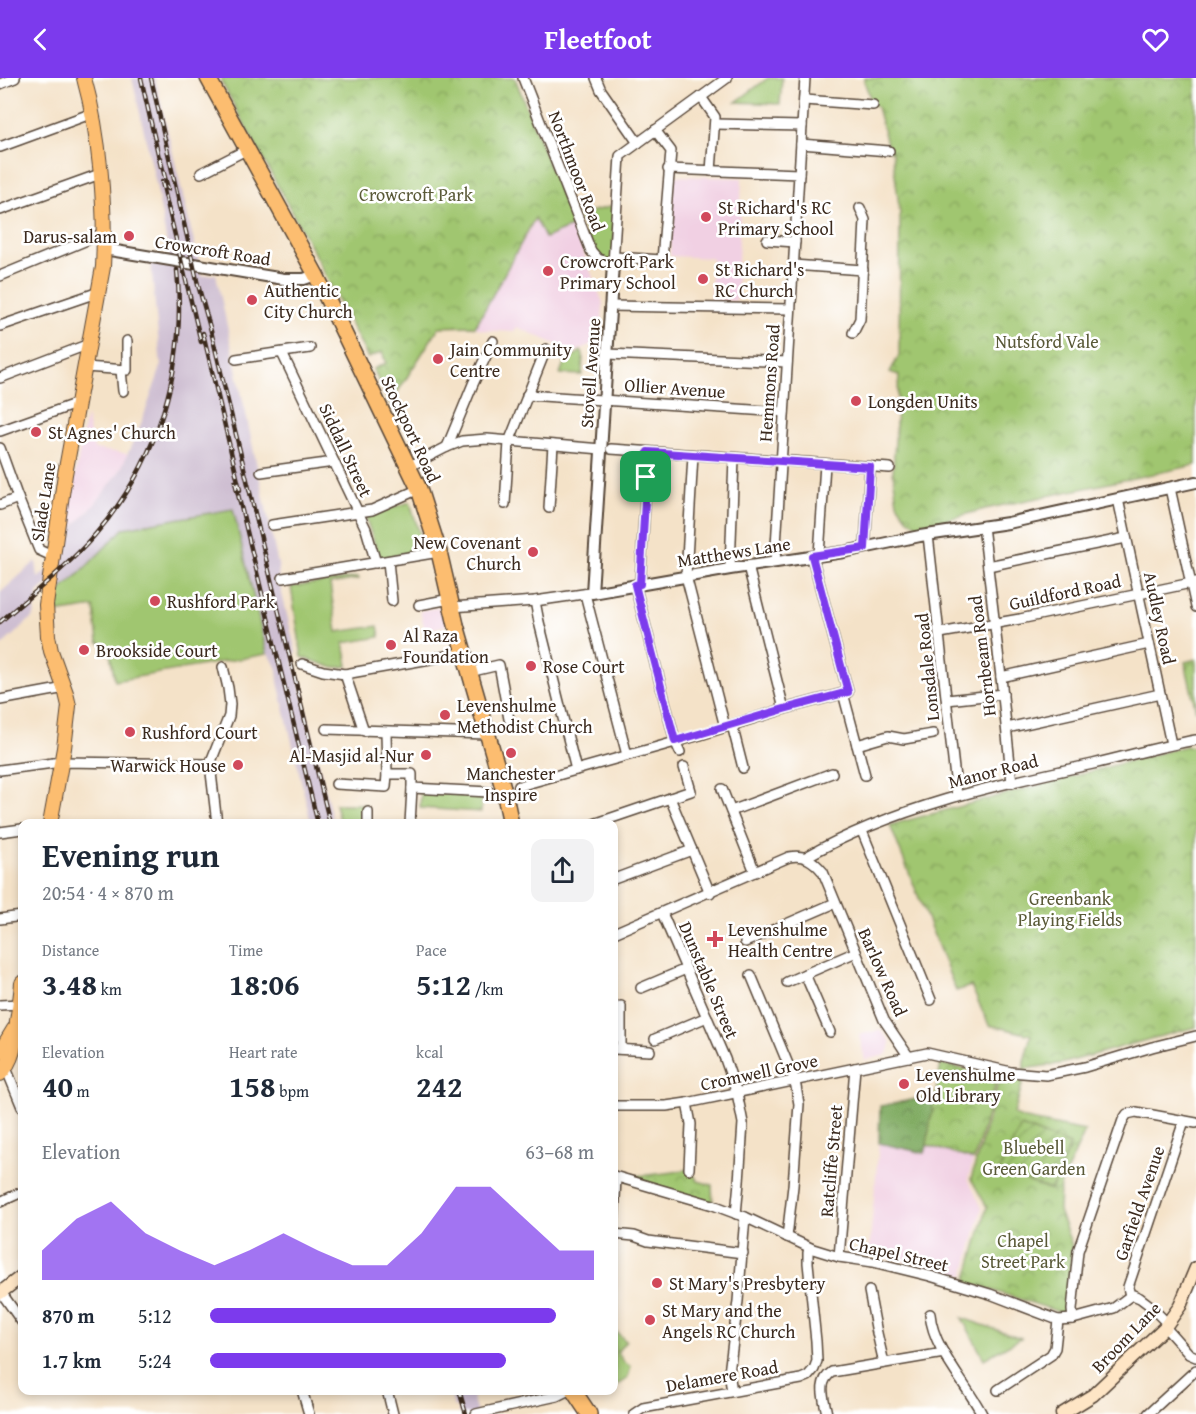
<!DOCTYPE html>
<html lang="en">
<head>
<meta charset="utf-8">
<style>
	body { margin:0; font-family:"Gentium Book Plus",serif; background:#f2f2f3; color:#1f2937; height:100vh; display:flex; flex-direction:column; font-size:22px; white-space:nowrap }
	* { box-sizing:border-box; margin:0 }
	p { font-size:20px; color:#747a83 }
	.icon { flex:none; width:33px; height:33px; fill:none; stroke:currentColor; stroke-width:2; stroke-linecap:round; stroke-linejoin:round }
	.map { position:relative; flex:1; overflow:hidden }
	.details { position:absolute; left:18px; top:741px; width:600px; height:576px; display:flex; flex-direction:column; background:#fff; border-radius:12px; box-shadow:0 3px 9px #0003 }
	.details>* { flex:none }
	.pin { position:absolute; display:grid; place-items:center; width:51px; height:51px; color:#fff; margin:-26px; border-radius:12px; box-shadow:0 3px 9px #0006 }
	.round { display:grid; place-items:center; flex:none; width:63px; height:63px; border-radius:12px; background:#f2f2f3 }
	.overview { display:flex; align-items:center; justify-content:space-between; height:102px; padding:0 24px }
	h1 { font-size:33px; font-weight:700; line-height:45px }
	.figures { display:grid; grid-template-columns:repeat(3,1fr); gap:9px; height:102px; padding:6px 24px }
	.figures div { display:grid; align-content:center }
	.figures b { font-size:30px; font-weight:700 }
	.figures small { font-size:16px; font-weight:400 }
	.figures p { font-size:16px }
	.chart { height:168px; padding:12px 24px }
	.chart p { display:flex; justify-content:space-between }
	.chart svg { width:100%; height:108px; margin-top:6px; fill:#7c3aed; opacity:.7 }
	ul { padding:0 24px; list-style:none; font-size:20px }
	li { display:grid; grid-template-columns:96px 72px 1fr; align-items:center; height:45px }
	li i { height:15px; border-radius:8px; background:#7c3aed }
	header { display:flex; justify-content:space-between; align-items:center; height:78px; padding:0 24px; background:#7c3aed; color:#fff; font-size:27px; font-weight:700 }
	.map>svg:first-child { display:block }
	.built { fill:#f1d0e3 }
	.industrial { fill:#cebed1 }
	.grass { fill:#a0c670; stroke:#6e7847; stroke-width:1.5 }
	.forest { fill:url(#forest-crowns); stroke:#5e6a40; stroke-width:1.5 }
	.park { fill:url(#park-crowns); stroke:#6e7847; stroke-width:1.5 }
	.garden { fill:url(#garden-furrows); stroke:#6e7847; stroke-width:1.5 }
	.lines { fill:none; stroke-linecap:round; stroke-linejoin:round }
	.minor-casing { stroke:#574638; stroke-width:12 }
	.tertiary-casing { stroke:#574638; stroke-width:14 }
	.secondary-casing { stroke:#574638; stroke-width:15 }
	.primary-casing { stroke:#574638; stroke-width:16 }
	.trunk-casing { stroke:#574638; stroke-width:18 }
	.minor { stroke:#fff; stroke-width:9 }
	.tertiary { stroke:#fff; stroke-width:10 }
	.secondary { stroke:#fee5c5; stroke-width:12 }
	.primary { stroke:#fcbd6f; stroke-width:14 }
	.trunk { stroke:#fcbd6f; stroke-width:15 }
	.rail-casing { stroke:#3b2a1e; stroke-width:4.5 }
	.rail { stroke:#fff; stroke-width:2; stroke-dasharray:7; stroke-linecap:butt }
	.route-casing { stroke:#fff; stroke-width:12 }
	.route { stroke:#7c3aed; stroke-width:8 }
	.poi-dot { fill:#d1495b; stroke:#fff; stroke-width:2 }
	.labels { text-anchor:middle; dominant-baseline:central; stroke-width:5; stroke-linejoin:round; paint-order:stroke }
	.street-label { font-size:18px; fill:#3b2a1e; stroke:#fff }
	.park-label { font-size:18px; fill:#595937; stroke:#fff }
	.poi-label { font-size:18px; fill:#3b2a1e; stroke:#fff; text-anchor:start }
</style>
</head>
<body>
<header><svg class="icon" aria-label="back" viewBox="0 0 24 24"><path d="M15 5l-7 7 7 7"/></svg>Fleetfoot<svg class="icon" aria-label="heart" viewBox="0 0 24 24"><path d="M12 20l-8-8c-3-5 5-10 8-4 3-6 11-1 8 4z"/></svg></header>
<div class="map">
<svg width="1196" height="1336" viewBox="0 0 1196 1336">
	<defs>
		<pattern id="forest-crowns" width="20" height="18" patternUnits="userSpaceOnUse" patternTransform="scale(1.5)"><rect width="20" height="18" fill="#80ab62"/><path d="M2 6a3 3 0 1 1 6 0M12 15a3 3 0 1 1 6 0" fill="none" stroke="#6a8b50"/></pattern>
		<pattern id="park-crowns" width="20" height="18" patternUnits="userSpaceOnUse" patternTransform="scale(1.5)"><rect width="20" height="18" fill="#a0c670"/><path d="M2 6a3 3 0 1 1 6 0M12 15a3 3 0 1 1 6 0" fill="none" stroke="#84a15b"/></pattern>
		<pattern id="garden-furrows" width="10" height="10" patternUnits="userSpaceOnUse" patternTransform="scale(1.5)"><rect width="10" height="10" fill="#a0c670"/><path d="M-1 1l2-2M0 10L10 0M9 11l2-2" fill="none" stroke="#84a15b"/></pattern>
	</defs>
	<rect width="100%" height="100%" fill="#fff"/>
	<filter id="ink" filterUnits="userSpaceOnUse"><feTurbulence type="fractalNoise" baseFrequency=".0167" numOctaves="2"/><feDisplacementMap in="SourceGraphic" scale="12" xChannelSelector="R" yChannelSelector="G"/><feConvolveMatrix kernelMatrix="1 2 1 2 8 2 1 2 1" color-interpolation-filters="sRGB"/></filter>
	<filter id="wash" filterUnits="userSpaceOnUse"><feTurbulence type="fractalNoise" baseFrequency=".008" numOctaves="4" result="noise"/><feDisplacementMap in="SourceGraphic" scale="24" xChannelSelector="R" yChannelSelector="G"/><feGaussianBlur stdDeviation="1.35" result="paint"/><feColorMatrix in="noise" values="0 0 0 0 0 0 0 0 0 0 0 0 0 0 0 0 0 1.4 0 .05"/><feComposite in="paint" operator="in"/></filter>
	<g filter="url(#wash)">
		<rect width="100%" height="100%" fill="#f4e2c8"/>
		<g class="built">
			<polygon points="673,98 742,100 736,223 710,222 712,180 670,178"/>
			<polygon points="536,140 545,160 573,148 603,225 601,262 570,276 569,272 517,249 514,254 482,252 475,249"/>
			<polygon points="86,338 94,371 128,376 121,391 96,425 64,458"/>
			<polygon points="439,529 444,535 447,547 425,552 420,533"/>
			<polygon points="880,952 890,963 890,971 886,977 865,982 859,957"/>
			<polygon points="941,986 998,998 968,1101 982,1130 964,1198 869,1175 879,1065 880,1028 921,1020 933,1026 938,1004"/>
		</g>
		<g class="industrial">
			<polygon points="132,0 155,0 202,198 216,196 279,491 278,499 296,574 293,581 299,600 333,745 311,745 278,604 277,591 272,581 268,576 78,497 55,517 56,499 38,514 34,538 0,569 0,515 36,483 38,500 66,476 64,458 96,425 121,391 142,343 161,289 151,185 169,188 168,172 156,106"/>
			<polygon points="450,1313 471,1313 477,1336 459,1336 457,1329 454,1329"/>
		</g>
		<g class="grass">
			<polygon points="768,0 782,0 780,26 736,24"/>
			<polygon points="617,127 613,186 598,181 577,137"/>
			<polygon points="581,273 583,276 582,297 560,296 566,279 570,281"/>
			<polygon points="410,424 424,471 380,481 365,438"/>
			<polygon points="233,431 267,576 115,603 109,570 98,564 94,529 54,535 55,517 78,497 124,450"/>
			<polygon points="358,499 359,501 330,506 337,554 378,548 380,559 344,565 348,588 334,590 302,579 291,509"/>
			<polygon points="421,714 482,717 481,734 420,730"/>
			<polygon points="335,726 364,726 366,745 340,745"/>
			<polygon points="962,1240 1021,1260 984,1281"/>
			<polygon points="615,1253 626,1263 617,1274 624,1284 631,1289 627,1301 614,1309 614,1254"/>
		</g>
		<polygon class="forest" points="921,1020 933,1026 928,1064 925,1075 879,1065 880,1028"/>
		<g class="park">
			<polygon points="222,0 515,0 573,148 545,160 535,140 475,249 472,248 439,249 390,326 373,291 386,285 382,274 368,280 313,173 221,3"/>
			<polygon points="864,0 1196,0 1196,387 985,431 920,449 907,440 897,425 893,395 899,297 890,294 899,277 900,136 892,73 889,73 877,29 873,27 864,3"/>
			<polygon points="1196,581 1196,633 1185,584"/>
			<polygon points="1186,668 1196,669 1196,949 1139,964 1064,985 1024,991 1024,984 1031,957 989,947 971,908 956,913 890,747"/>
			<polygon points="941,986 998,998 974,1082 927,1067 933,1026 938,1004"/>
			<polygon points="1000,999 1023,1003 1014,1036 1021,1040 1085,1053 1060,1108 1059,1133 1072,1168 1066,1236 966,1204 987,1129 971,1101"/>
			<path d="M689,1091L698,1103L712,1107L713,1127L621,1100C643,1096 666,1097 689,1091Z"/>
		</g>
		<polygon class="garden" points="1021,1048 1070,1067 1051,1112 999,1093"/>
	</g>
	<g filter="url(#ink)">
		<g class="lines">
			<defs>
				<g id="minor">
					<polyline points="523,0 591,173 598,181 613,186 620,78 727,0"/>
					<polyline points="596,0 601,12 638,65"/>
					<polyline points="0,6 15,0"/>
					<polyline points="701,19 715,39 711,93"/>
					<polyline points="804,22 873,27"/>
					<polyline points="715,46 802,48"/>
					<polyline points="801,66 889,73"/>
					<polyline points="0,69 93,35"/>
					<polyline points="668,91 799,96"/>
					<polyline points="201,95 246,72"/>
					<polyline points="0,132 100,96"/>
					<polyline points="767,162 795,164"/>
					<polyline points="614,179 662,182 671,73 655,52"/>
					<polyline points="793,187 863,192"/>
					<polyline points="0,198 104,155"/>
					<polyline points="610,228 790,231"/>
					<polyline points="0,248 99,214"/>
					<polyline points="853,255 860,241 865,142 860,130"/>
					<polyline points="282,275 366,451 376,485"/>
					<polyline points="608,276 787,284"/>
					<polyline points="236,281 310,270"/>
					<polyline points="85,289 127,292 127,263"/>
					<polyline points="121,292 123,313"/>
					<polyline points="0,300 89,266"/>
					<polyline points="527,317 784,334"/>
					<polyline points="0,353 78,325"/>
					<polyline points="447,369 473,306 493,263"/>
					<polyline points="0,370 18,420 39,472 52,478"/>
					<polyline points="611,371 890,390"/>
					<polyline points="693,377 686,498 725,649"/>
					<polyline points="408,389 447,369 462,363 487,361 601,371"/>
					<polyline points="261,394 334,384"/>
					<polyline points="1170,410 1196,529"/>
					<polyline points="1118,421 1171,666"/>
					<polyline points="505,426 509,364 546,271"/>
					<polyline points="0,427 18,420"/>
					<polyline points="549,430 553,367"/>
					<polyline points="272,447 372,432 419,411"/>
					<polyline points="983,448 1001,599 1012,705"/>
					<polyline points="928,457 957,718"/>
					<polyline points="865,470 870,389"/>
					<polyline points="819,477 825,386"/>
					<polyline points="388,483 392,523"/>
					<polyline points="775,484 805,0"/>
					<polyline points="748,488 784,631"/>
					<polyline points="988,488 1126,460"/>
					<polyline points="730,491 734,380"/>
					<polyline points="283,500 439,474"/>
					<polyline points="640,506 648,374"/>
					<polyline points="635,507 675,663 680,674"/>
					<polyline points="585,516 627,677"/>
					<polyline points="535,523 539,544 576,692"/>
					<polyline points="419,527 450,521"/>
					<polyline points="452,529 535,523 590,515"/>
					<polyline points="940,555 1020,541 1196,504"/>
					<polyline points="302,586 323,593 345,596 464,575"/>
					<polyline points="469,594 499,587 509,641"/>
					<polyline points="345,596 364,653"/>
					<polyline points="1001,599 1149,566"/>
					<polyline points="843,615 865,697"/>
					<polyline points="0,622 65,610"/>
					<polyline points="947,622 1003,616"/>
					<polyline points="732,647 743,690"/>
					<polyline points="1007,650 1160,616"/>
					<polyline points="326,651 487,656"/>
					<polyline points="386,654 387,696"/>
					<polyline points="857,667 888,658 904,661 933,656"/>
					<polyline points="0,692 61,684 210,686"/>
					<polyline points="336,706 386,709 387,696 412,696 412,710 489,714"/>
					<polyline points="519,708 700,657 784,631 848,614 812,478"/>
					<polyline points="722,711 755,794"/>
					<polyline points="670,720 710,815"/>
					<polyline points="731,733 832,695"/>
					<polyline points="217,746 210,686 229,638 230,626 228,610 223,589"/>
					<polyline points="368,746 368,734"/>
					<polyline points="410,746 412,710"/>
					<polyline points="594,746 691,713 684,689"/>
					<polyline points="862,753 931,922"/>
					<polyline points="0,754 22,751"/>
					<path d="M806,779C894,729 995,707 1093,686C1128,678 1161,668 1196,662"/>
					<polyline points="614,801 692,772"/>
					<polyline points="662,835 725,981 737,1015 743,1045 739,1104 736,1136"/>
					<polyline points="0,841 22,838"/>
					<path d="M614,855L789,779C804,776 813,782 823,794L884,942L909,979"/>
					<polyline points="745,864 835,825"/>
					<polyline points="805,896 830,954"/>
					<polyline points="751,897 795,1003 799,1026 793,1108 787,1159"/>
					<polyline points="787,904 856,874"/>
					<polyline points="641,910 686,891"/>
					<polyline points="0,927 20,926"/>
					<polyline points="621,928 621,971"/>
					<polyline points="655,961 707,939"/>
					<polyline points="614,971 650,973"/>
					<polyline points="6,990 22,1029"/>
					<polyline points="687,1025 691,1046 689,1091"/>
					<polyline points="614,1028 666,1028 687,1025 927,975 1011,994 1046,997 1085,989 1152,969 1196,958"/>
					<polyline points="614,1098 713,1127 745,1139 813,1171 839,1179 873,1184 930,1198 990,1216 1058,1242 1073,1241 1114,1230 1130,1218 1133,1217 1140,1220 1148,1226 1168,1246"/>
					<polyline points="0,1124 22,1114"/>
					<polyline points="614,1142 616,1099"/>
					<polyline points="614,1156 634,1158 648,1163 743,1175"/>
					<polyline points="839,1179 855,990"/>
					<polyline points="869,1213 877,1255 884,1285"/>
					<polyline points="1,1214 22,1244"/>
					<polyline points="1130,1218 1128,1209 1184,1043"/>
					<path d="M930,1236C933,1271 966,1305 982,1336"/>
					<polyline points="1073,1241 1072,1232 1078,1173 1123,1042 1127,1036 1136,1034 1196,1045"/>
					<polyline points="1165,1249 1189,1276 1196,1279"/>
					<polyline points="302,1312 309,1336"/>
					<polyline points="387,1312 393,1336"/>
					<polyline points="998,1312 1051,1277 1055,1270 1058,1242"/>
					<polyline points="732,1313 729,1295 738,1223 745,1139"/>
					<polyline points="476,1336 557,1318 569,1312"/>
					<polyline points="634,1336 643,1330 801,1301 808,1298 814,1291 817,1283 816,1263 808,1185 808,1175 809,1170"/>
					<path d="M827,1336C824,1320 817,1304 832,1294L944,1275"/>
					<polyline points="1148,1336 1196,1292"/>
				</g>
				<g id="tertiary">
					<polyline points="104,171 284,201 304,201 316,197"/>
					<polyline points="613,186 592,515 730,491 844,474 920,458 1008,445 1196,404"/>
				</g>
				<g id="secondary">
					<polyline points="0,1215 22,1198"/>
					<polyline points="1062,1336 1093,1317 1165,1249 1180,1228 1196,1190"/>
				</g>
				<g id="primary">
					<path d="M50,746L64,670L69,628L66,615L51,573L48,558L46,527L65,396L103,189C106,130 100,57 84,0"/>
					<polyline points="0,974 14,951"/>
					<path d="M0,996C15,981 15,962 17,943C19,930 21,918 22,905"/>
				</g>
				<g id="trunk">
					<polyline points="208,0 316,197 419,411 439,474 456,547 504,713 511,746"/>
					<polyline points="573,1312 589,1336"/>
				</g>
			</defs>
			<use href="#minor" class="minor-casing"/>
			<use href="#tertiary" class="tertiary-casing"/>
			<use href="#secondary" class="secondary-casing"/>
			<use href="#primary" class="primary-casing"/>
			<use href="#trunk" class="trunk-casing"/>
			<use href="#minor" class="minor"/>
			<use href="#tertiary" class="tertiary"/>
			<use href="#secondary" class="secondary"/>
			<use href="#primary" class="primary"/>
			<use href="#trunk" class="trunk"/>
			<defs>
				<g id="rail">
					<polyline points="141,0 161,89"/>
					<polyline points="151,0 198,207 211,253 330,746"/>
					<polyline points="160,80 168,111"/>
					<polyline points="162,104 201,264"/>
					<polyline points="203,255 240,412"/>
					<polyline points="235,404 318,746"/>
					<path d="M0,544C32,516 66,490 94,458C158,385 187,289 177,192"/>
					<polyline points="459,1312 466,1336"/>
				</g>
			</defs>
			<use href="#rail" class="rail-casing"/>
			<use href="#rail" class="rail"/>
		</g>
	</g>
	<g class="lines" filter="url(#ink)">
		<defs>
			<polygon id="route" points="648,374 870,389 865,470 812,478 848,614 784,631 675,663 635,507 640,506"/>
		</defs>
		<use href="#route" class="route-casing"/>
		<use href="#route" class="route"/>
	</g>
	<g class="poi-dot">
		<circle cx="706" cy="139" r="6"/>
		<circle cx="129" cy="158" r="6"/>
		<circle cx="548" cy="193" r="6"/>
		<circle cx="703" cy="201" r="6"/>
		<circle cx="252" cy="222" r="6"/>
		<circle cx="438" cy="281" r="6"/>
		<circle cx="856" cy="323" r="6"/>
		<circle cx="36" cy="354" r="6"/>
		<circle cx="533" cy="474" r="6"/>
		<circle cx="155" cy="523" r="6"/>
		<circle cx="391" cy="567" r="6"/>
		<circle cx="84" cy="572" r="6"/>
		<circle cx="531" cy="588" r="6"/>
		<circle cx="445" cy="637" r="6"/>
		<circle cx="130" cy="654" r="6"/>
		<circle cx="511" cy="675" r="6"/>
		<circle cx="426" cy="677" r="6"/>
		<circle cx="238" cy="687" r="6"/>
		<path d="M712 852h6v6h6v6h-6v6h-6v-6h-6v-6h6z"/>
		<circle cx="904" cy="1006" r="6"/>
		<circle cx="657" cy="1205" r="6"/>
		<circle cx="650" cy="1242" r="6"/>
	</g>
	<g class="labels">
		<g class="street-label">
			<text transform="translate(577 93) rotate(69)">Northmoor Road</text>
			<text transform="translate(213 172) rotate(9)">Crowcroft Road</text>
			<text transform="translate(590 295) rotate(-86)">Stovell Avenue</text>
			<text transform="translate(769 305) rotate(-86)">Hemmons Road</text>
			<text transform="translate(675 310) rotate(4)">Ollier Avenue</text>
			<text transform="translate(411 351) rotate(65)">Stockport Road</text>
			<text transform="translate(346 372) rotate(65)">Siddall Street</text>
			<text transform="translate(43 424) rotate(-81)">Slade Lane</text>
			<text transform="translate(734 474) rotate(-9)">Matthews Lane</text>
			<text transform="translate(1065 514) rotate(-12)">Guildford Road</text>
			<text transform="translate(1160 540) rotate(78)">Audley Road</text>
			<text transform="translate(982 578) rotate(-97)">Hornbeam Road</text>
			<text transform="translate(927 589) rotate(-96)">Lonsdale Road</text>
			<text transform="translate(993 693) rotate(-14)">Manor Road</text>
			<text transform="translate(883 894) rotate(66)">Barlow Road</text>
			<text transform="translate(709 902) rotate(67)">Dunstable Street</text>
			<text transform="translate(759 994) rotate(-12)">Cromwell Grove</text>
			<text transform="translate(831 1083) rotate(-85)">Ratcliffe Street</text>
			<text transform="translate(1139 1125) rotate(-71)">Garfield Avenue</text>
			<text transform="translate(899 1176) rotate(13)">Chapel Street</text>
			<text transform="translate(1126 1259) rotate(-46)">Broom Lane</text>
			<text transform="translate(722 1298) rotate(-10)">Delamere Road</text>
		</g>
		<g class="park-label">
			<text x="416" y="116">Crowcroft Park</text>
			<text x="1047" y="263">Nutsford Vale</text>
			<text x="1070" y="820">Greenbank<tspan x="1070" dy="21">Playing Fields</tspan></text>
			<text x="1034" y="1069">Bluebell<tspan x="1034" dy="21">Green Garden</tspan></text>
			<text x="1023" y="1162">Chapel<tspan x="1023" dy="21">Street Park</tspan></text>
		</g>
		<g class="poi-label">
			<text x="718" y="129">St Richard's RC<tspan x="718" dy="21">Primary School</tspan></text>
			<text x="117" y="158" text-anchor="end">Darus-salam</text>
			<text x="560" y="183">Crowcroft Park<tspan x="560" dy="21">Primary School</tspan></text>
			<text x="715" y="191">St Richard's<tspan x="715" dy="21">RC Church</tspan></text>
			<text x="264" y="212">Authentic<tspan x="264" dy="21">City Church</tspan></text>
			<text x="450" y="271">Jain Community<tspan x="450" dy="21">Centre</tspan></text>
			<text x="868" y="323">Longden Units</text>
			<text x="48" y="354">St Agnes' Church</text>
			<text x="521" y="464" text-anchor="end">New Covenant<tspan x="521" dy="21">Church</tspan></text>
			<text x="167" y="523">Rushford Park</text>
			<text x="403" y="557">Al Raza<tspan x="403" dy="21">Foundation</tspan></text>
			<text x="96" y="572">Brookside Court</text>
			<text x="543" y="588">Rose Court</text>
			<text x="457" y="627">Levenshulme<tspan x="457" dy="21">Methodist Church</tspan></text>
			<text x="142" y="654">Rushford Court</text>
			<text x="414" y="677" text-anchor="end">Al-Masjid al-Nur</text>
			<text x="226" y="687" text-anchor="end">Warwick House</text>
			<text x="511" y="695" text-anchor="middle">Manchester<tspan x="511" dy="21">Inspire</tspan></text>
			<text x="728" y="851">Levenshulme<tspan x="728" dy="21">Health Centre</tspan></text>
			<text x="916" y="996">Levenshulme<tspan x="916" dy="21">Old Library</tspan></text>
			<text x="669" y="1205">St Mary's Presbytery</text>
			<text x="662" y="1232">St Mary and the<tspan x="662" dy="21">Angels RC Church</tspan></text>
		</g>
	</g>
</svg>
<div class="pin" style="left:646px;top:399px;background:#1e9e55"><svg class="icon" aria-label="arrive" viewBox="0 0 24 24"><path d="M6 21V4h12l-3 4 3 4H6"/></svg></div>
<section class="details">
<div class="overview"><div><h1>Evening run</h1><p>20:54 · 4 × 870 m</p></div><a class="round"><svg class="icon" aria-label="share" viewBox="0 0 24 24"><path d="M12 15V3M7 8l5-5 5 5M5 13v7h14v-7"/></svg></a></div>
<div class="figures">
<div><p>Distance</p><b>3.48<small> km</small></b></div>
<div><p>Time</p><b>18:06</b></div>
<div><p>Pace</p><b>5:12<small> /km</small></b></div>
</div>
<div class="figures">
<div><p>Elevation</p><b>40<small> m</small></b></div>
<div><p>Heart rate</p><b>158<small> bpm</small></b></div>
<div><p>kcal</p><b>242</b></div>
</div>
<div class="chart"><p><span>Elevation</span>63–68 m</p>
<svg viewBox="0 0 160 44" preserveAspectRatio="none"><path d="M0 44V32L10 19L20 12L30 25L40 32L50 38L60 32L70 25L80 32L90 38L100 38L110 25L120 6L130 6L140 19L150 32L160 32V44z"/></svg>
</div>
<ul>
<li><b>870 m</b>5:12<i style="width:90%"></i></li>
<li><b>1.7 km</b>5:24<i style="width:77%"></i></li>
</ul>
</section>
</div>
</body>
</html>
